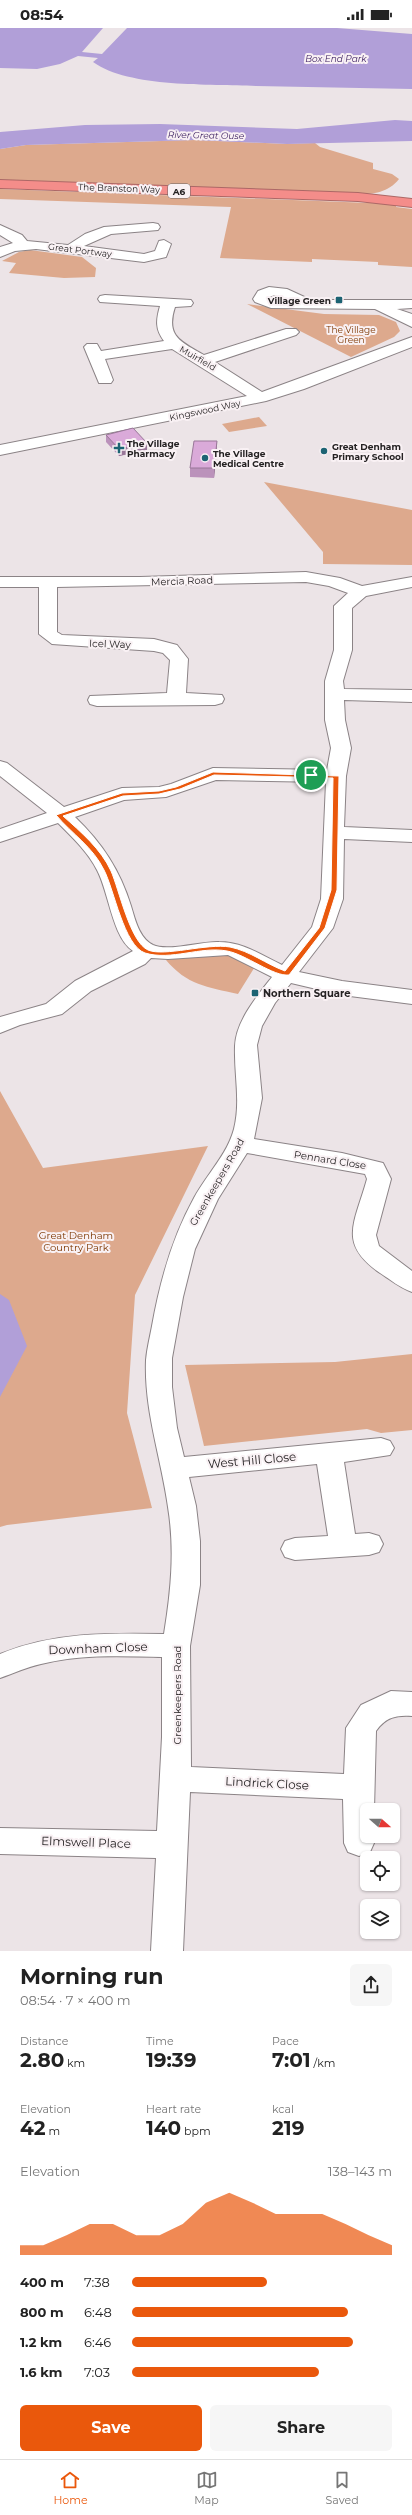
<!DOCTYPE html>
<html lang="en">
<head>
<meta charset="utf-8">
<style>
	body { margin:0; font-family:Montserrat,sans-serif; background:#f6f6f6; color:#222; height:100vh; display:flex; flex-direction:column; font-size:15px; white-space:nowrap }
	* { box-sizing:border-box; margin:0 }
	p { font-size:13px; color:#767676 }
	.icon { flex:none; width:22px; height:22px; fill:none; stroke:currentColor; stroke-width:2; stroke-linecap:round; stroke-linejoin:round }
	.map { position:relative; height:1923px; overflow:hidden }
	.side { display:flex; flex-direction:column; background:#fff; flex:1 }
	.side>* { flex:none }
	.needle { width:26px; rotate:111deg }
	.controls { position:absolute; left:360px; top:1775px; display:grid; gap:8px }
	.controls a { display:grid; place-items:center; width:40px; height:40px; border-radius:6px; background:#fff; box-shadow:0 1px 3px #0004; font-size:20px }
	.pin { position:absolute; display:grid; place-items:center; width:34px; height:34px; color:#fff; margin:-17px; border:2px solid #fff; border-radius:50%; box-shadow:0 1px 4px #0007 }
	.round { display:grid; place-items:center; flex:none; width:42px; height:42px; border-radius:6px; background:#f6f6f6 }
	.overview { display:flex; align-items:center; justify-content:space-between; height:68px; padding:0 20px }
	h1 { font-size:22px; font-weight:700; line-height:30px }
	.metrics { display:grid; grid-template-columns:repeat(3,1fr); gap:6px; height:68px; padding:4px 20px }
	.metrics div { display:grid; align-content:center }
	.metrics b { font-size:20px; font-weight:700 }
	.metrics small { font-size:11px; font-weight:400 }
	.metrics p { font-size:11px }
	.chart { height:112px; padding:8px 20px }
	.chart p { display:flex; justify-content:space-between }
	.chart svg { width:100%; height:72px; margin-top:4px; fill:#ea580c; opacity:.7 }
	.action { display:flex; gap:8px; margin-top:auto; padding:8px 20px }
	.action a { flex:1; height:46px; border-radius:6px; background:#ea580c; color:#fff; font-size:16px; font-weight:700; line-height:46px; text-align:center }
	.action a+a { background:#f6f6f6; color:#222 }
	ul { padding:0 20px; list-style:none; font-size:13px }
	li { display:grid; grid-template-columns:64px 48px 1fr; align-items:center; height:30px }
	li i { height:10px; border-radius:5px; background:#ea580c }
	.status { display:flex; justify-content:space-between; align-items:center; height:28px; padding:0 20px; background:#fff; direction:ltr }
	.status svg { height:11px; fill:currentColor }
	.tabs { display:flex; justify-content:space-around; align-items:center; height:56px; border-top:1px solid #e0e0e0; background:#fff; font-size:11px; color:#767676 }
	.tabs a { display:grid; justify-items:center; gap:2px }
	.tabs .active { color:#ea580c }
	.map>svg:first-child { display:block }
	.green { fill:#dda98d }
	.water { fill:#b19fd8 }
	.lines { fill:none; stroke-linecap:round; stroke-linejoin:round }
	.minor-casing { stroke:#8b8386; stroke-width:2 }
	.highway-casing { stroke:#ac6866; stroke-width:2 }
	.minor { fill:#fff; fill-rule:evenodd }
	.highway { fill:#f48d8a; fill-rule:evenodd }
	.wall { fill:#bb92bb }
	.shaded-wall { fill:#997798 }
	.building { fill:#daaad9; stroke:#997798 }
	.route { fill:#ea580c; stroke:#fff; fill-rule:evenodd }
	.poi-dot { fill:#1c6373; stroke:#f9f1f4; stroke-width:1.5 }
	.labels { text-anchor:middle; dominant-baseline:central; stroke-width:4; stroke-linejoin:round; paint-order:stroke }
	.far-water-label { font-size:9px; font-style:italic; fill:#371a5d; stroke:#f9f1f4 }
	.far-street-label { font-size:9px; fill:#252223; stroke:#f9f1f4 }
	.shield { fill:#f9f1f4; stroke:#656062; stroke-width:1 }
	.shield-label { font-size:9px; font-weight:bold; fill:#252223 }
	.far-poi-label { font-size:9px; font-weight:bold; fill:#252223; stroke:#f9f1f4; text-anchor:start }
	.far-park-label { font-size:9px; fill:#7e3700; stroke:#f9f1f4 }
	.street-label { font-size:10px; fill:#252223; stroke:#f9f1f4 }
	.poi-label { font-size:10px; font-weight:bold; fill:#252223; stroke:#f9f1f4; text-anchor:start }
	.park-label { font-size:10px; fill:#7e3700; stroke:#f9f1f4 }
	.near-street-label { font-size:12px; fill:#252223; stroke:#f9f1f4 }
</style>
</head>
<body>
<div class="status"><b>08:54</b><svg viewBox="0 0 49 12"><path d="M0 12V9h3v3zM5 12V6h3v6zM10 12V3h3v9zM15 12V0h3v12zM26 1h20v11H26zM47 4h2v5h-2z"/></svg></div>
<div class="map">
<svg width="412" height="1923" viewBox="0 0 412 1923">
	<rect width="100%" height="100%" fill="#ece4e7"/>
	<g class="green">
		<path d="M195,112L287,116L315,115L320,119L373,135V141L392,146L399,151C384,170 360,166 338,166L0,153V121L26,117Z"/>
		<polygon points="0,161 396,176 396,179 412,181 412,239 378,237 378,234 312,231 312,234 220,230 231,179 0,171"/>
		<polygon points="30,222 82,229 96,240 95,249 64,250 9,245 16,235 2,233 19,224"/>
		<polygon points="247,276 324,286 379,287 396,294 400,303 394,309 351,329"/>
		<polygon points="259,389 267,398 229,404 222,396"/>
		<polygon points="264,454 412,482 412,537 323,536 323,524"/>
		<path d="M212,926L227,927L256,937L238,966C207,959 187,957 166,932Z"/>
		<polygon points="0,1063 43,1140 208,1118 135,1267 127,1385 152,1480 7,1497 0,1499"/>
		<polygon points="412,1326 412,1402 381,1405 367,1401 204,1418 185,1337 335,1334"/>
	</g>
	<g class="water">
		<path d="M0,0H103L82,24L102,26L127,0H337L412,6V61C360,60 308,59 256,58C211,56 129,60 93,34L98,30L78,28L60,36L37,41L0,40Z"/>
		<polygon points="395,92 412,93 412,113 287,116 195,112 26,117 0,121 0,104 85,97 160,96 297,101"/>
		<polygon points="0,1266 9,1272 27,1318 0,1369"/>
	</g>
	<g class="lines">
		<defs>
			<g id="minor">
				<polygon points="153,195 158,196 160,199 158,202 111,206 84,218 144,226 155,223 159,213 164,212 171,216 166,229 144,234 36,221 15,223 0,229 0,219 13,215 0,207 0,197 22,207 27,213 68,217 85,206 104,199"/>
				<path d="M269,259L287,261L311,272H412V280L397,281L412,286V299L375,281L271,280L255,274L253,271L258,263ZM275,267L290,273L269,269Z"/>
				<path d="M105,267L191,272L193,275L191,278L175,279C165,309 182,314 204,327L286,301H296L299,304L296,307L215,334L262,364L412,309V319L304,361L266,373L0,427V417L247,368L172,321L105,331L113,352L111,355H99L84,319L87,316H97L101,323L164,313C155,301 156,292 160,278L100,274L98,271L100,268Z"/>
				<path d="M306,544L340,550L362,558L412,549V559L366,568L352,580V622L343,653L344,661L412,662V674L344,672L345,692L351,720L346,748L344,799L412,802V814L344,811L343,871L333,900L299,944L342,953L412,962V976L342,967L291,955L275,975L262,998L257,1017L262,1070L254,1111L342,1125L383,1135L391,1151L376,1207L379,1218L412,1243V1264C400,1260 391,1252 380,1245C337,1215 355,1195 367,1151L365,1146L247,1125L218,1171L195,1221L183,1269L172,1330V1359L177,1400L184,1429L381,1410L390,1413L394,1420L390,1427L344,1434L355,1506L369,1505L379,1508L383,1516L379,1524L369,1527L295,1532L285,1529L281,1521L285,1513L295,1510L328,1508L317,1436L189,1449L196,1478L200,1513V1557L190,1618L191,1739L344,1746L346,1700L361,1677L391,1663L412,1664V1688C396,1687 386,1689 376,1703L374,1782H367V1808H374V1815L370,1824L359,1828L348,1824L344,1815L343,1771L190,1764L183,1923H151L156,1830L0,1826V1800L157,1803L162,1709V1629C122,1628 80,1626 41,1636C27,1639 14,1645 0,1650V1626C53,1604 108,1605 164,1606C171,1563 175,1522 168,1479C161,1429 144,1383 146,1332C147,1320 150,1309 152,1298C160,1253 172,1210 194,1170C207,1146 227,1127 234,1101C241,1073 234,1047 235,1018C236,993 257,968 272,949L228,927L168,931L151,930L145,936L91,963L62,986L20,997L0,1005V989L46,976L75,953L133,923C112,909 109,864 97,842C88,824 72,809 58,795L0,814V801L47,785L0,748V733L7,735L64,779L122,760L159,759L171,756L213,740L327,742L331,720L325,692V653L334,622V578L348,565L329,558L306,554L57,559V604L62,607L154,611L177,617L188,631L186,665L222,667L224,671L222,675L215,677L97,678L90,676L88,672L90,668L167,665L170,632L163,625L154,623L52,616L39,606V559H0V549H140ZM216,752L326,754L321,871L312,899L282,937C261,927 243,914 219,914C202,913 168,924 153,917C139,910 135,891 131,878C120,842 102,815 75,789L124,772L166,769Z"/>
			</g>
			<polygon id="highway" points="0,152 358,165 412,171 412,179 358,173 0,160"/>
		</defs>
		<use href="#minor" class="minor-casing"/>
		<use href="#highway" class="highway-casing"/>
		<use href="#minor" class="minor"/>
		<use href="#highway" class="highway"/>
	</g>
	<g class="wall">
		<polygon points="106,407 147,422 119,428 106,414"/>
		<polygon points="217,413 217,423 214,450 190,449 190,440"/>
	</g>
	<g class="shaded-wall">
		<polygon points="217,413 217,423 214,450 214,440"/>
		<polygon points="147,415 147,422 119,428 119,421"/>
	</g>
	<g class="building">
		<polygon points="133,400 147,415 119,421 106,407"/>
		<polygon points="194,413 217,413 214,440 190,440"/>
	</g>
	<path class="route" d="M213,744L339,748L337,862L325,900L289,947C274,949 245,926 227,923C201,918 171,933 145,925C124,918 114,861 104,842C93,819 72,806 56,787L122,765L159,763L176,759ZM214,747L333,750L331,862L319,900L285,943C266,936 250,923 230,919C207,915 164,929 148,922C130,914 119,861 111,843C101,821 81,804 63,788L123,768L159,766L180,761Z"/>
	<g class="poi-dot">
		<rect x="335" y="268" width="8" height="8" rx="2"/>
		<path d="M117 414h4v4h4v4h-4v4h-4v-4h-4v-4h4z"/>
		<circle cx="324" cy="423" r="4"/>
		<circle cx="205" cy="430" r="4"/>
		<rect x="251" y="961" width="8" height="8" rx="2"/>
	</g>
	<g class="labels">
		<g class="far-water-label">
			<text x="336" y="30">Box End Park</text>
			<text transform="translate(206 107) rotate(1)">River Great Ouse</text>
		</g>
		<g class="far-street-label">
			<text transform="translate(119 160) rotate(2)">The Branston Way</text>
			<text transform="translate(80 222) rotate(7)">Great Portway</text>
			<text transform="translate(198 330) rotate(30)">Muirfield</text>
			<text transform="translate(205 382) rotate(-12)">Kingswood Way</text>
		</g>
		<rect class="shield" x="168" y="156" width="22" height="14" rx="3"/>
		<g class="shield-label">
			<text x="179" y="163">A6</text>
		</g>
		<g class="far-poi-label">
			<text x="331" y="272" text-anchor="end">Village Green</text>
			<text x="127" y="415">The Village<tspan x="127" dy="10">Pharmacy</tspan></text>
			<text x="332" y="418">Great Denham<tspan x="332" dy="10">Primary School</tspan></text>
			<text x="213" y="425">The Village<tspan x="213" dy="10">Medical Centre</tspan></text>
		</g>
		<g class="far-park-label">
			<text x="351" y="301">The Village<tspan x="351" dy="10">Green</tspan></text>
		</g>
		<g class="street-label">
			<text transform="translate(182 553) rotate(-2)">Mercia Road</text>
			<text transform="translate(110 616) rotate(2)">Icel Way</text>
			<text transform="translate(330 1132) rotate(9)">Pennard Close</text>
			<text transform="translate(217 1154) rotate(-60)">Greenkeepers Road</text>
			<text transform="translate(177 1667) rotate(-90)">Greenkeepers Road</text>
		</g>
		<g class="poi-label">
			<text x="263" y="965">Northern Square</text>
		</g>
		<g class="park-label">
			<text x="76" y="1207">Great Denham<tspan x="76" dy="12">Country Park</tspan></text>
		</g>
		<g class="near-street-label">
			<text transform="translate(252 1432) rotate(-5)">West Hill Close</text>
			<text transform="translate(98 1620) rotate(-2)">Downham Close</text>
			<text transform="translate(267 1755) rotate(3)">Lindrick Close</text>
			<text transform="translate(86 1814) rotate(2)">Elmswell Place</text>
		</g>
	</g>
</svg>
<div class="controls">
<a><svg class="needle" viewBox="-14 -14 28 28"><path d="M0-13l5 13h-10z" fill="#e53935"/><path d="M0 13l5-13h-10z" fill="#767676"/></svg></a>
<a><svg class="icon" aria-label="locate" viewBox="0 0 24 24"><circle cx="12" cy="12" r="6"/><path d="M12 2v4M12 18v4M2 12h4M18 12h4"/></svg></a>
<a><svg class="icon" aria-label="layers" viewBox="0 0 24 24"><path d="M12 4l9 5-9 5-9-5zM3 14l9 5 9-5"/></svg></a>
</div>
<div class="pin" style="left:311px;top:747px;background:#1e9e55"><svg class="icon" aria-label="arrive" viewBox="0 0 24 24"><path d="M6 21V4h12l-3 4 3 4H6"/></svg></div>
</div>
<section class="side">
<div class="overview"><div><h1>Morning run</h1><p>08:54 · 7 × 400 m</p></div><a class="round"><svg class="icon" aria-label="share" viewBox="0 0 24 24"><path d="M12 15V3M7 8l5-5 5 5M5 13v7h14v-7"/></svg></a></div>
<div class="metrics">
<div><p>Distance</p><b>2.80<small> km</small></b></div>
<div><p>Time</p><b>19:39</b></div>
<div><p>Pace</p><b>7:01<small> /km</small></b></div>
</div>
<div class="metrics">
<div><p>Elevation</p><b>42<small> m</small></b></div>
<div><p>Heart rate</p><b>140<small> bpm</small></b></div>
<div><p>kcal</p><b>219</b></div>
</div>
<div class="chart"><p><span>Elevation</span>138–143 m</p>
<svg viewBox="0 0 160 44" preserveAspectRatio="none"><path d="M0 44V38L10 38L20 32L30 25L40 25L50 32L60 32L70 25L80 12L90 6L100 12L110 19L120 19L130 19L140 25L150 32L160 38V44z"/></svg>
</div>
<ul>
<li><b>400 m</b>7:38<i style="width:52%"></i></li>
<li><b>800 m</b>6:48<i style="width:83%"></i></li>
<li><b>1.2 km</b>6:46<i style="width:85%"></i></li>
<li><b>1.6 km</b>7:03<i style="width:72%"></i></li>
</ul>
<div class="action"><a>Save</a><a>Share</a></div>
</section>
<nav class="tabs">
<a class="active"><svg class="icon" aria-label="home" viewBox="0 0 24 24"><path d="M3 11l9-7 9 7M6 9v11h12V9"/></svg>Home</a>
<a><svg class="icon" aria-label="map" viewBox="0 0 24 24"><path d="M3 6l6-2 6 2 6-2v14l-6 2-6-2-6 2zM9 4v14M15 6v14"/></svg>Map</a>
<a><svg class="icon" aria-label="saved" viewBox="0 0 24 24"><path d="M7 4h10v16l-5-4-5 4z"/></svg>Saved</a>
</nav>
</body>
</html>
